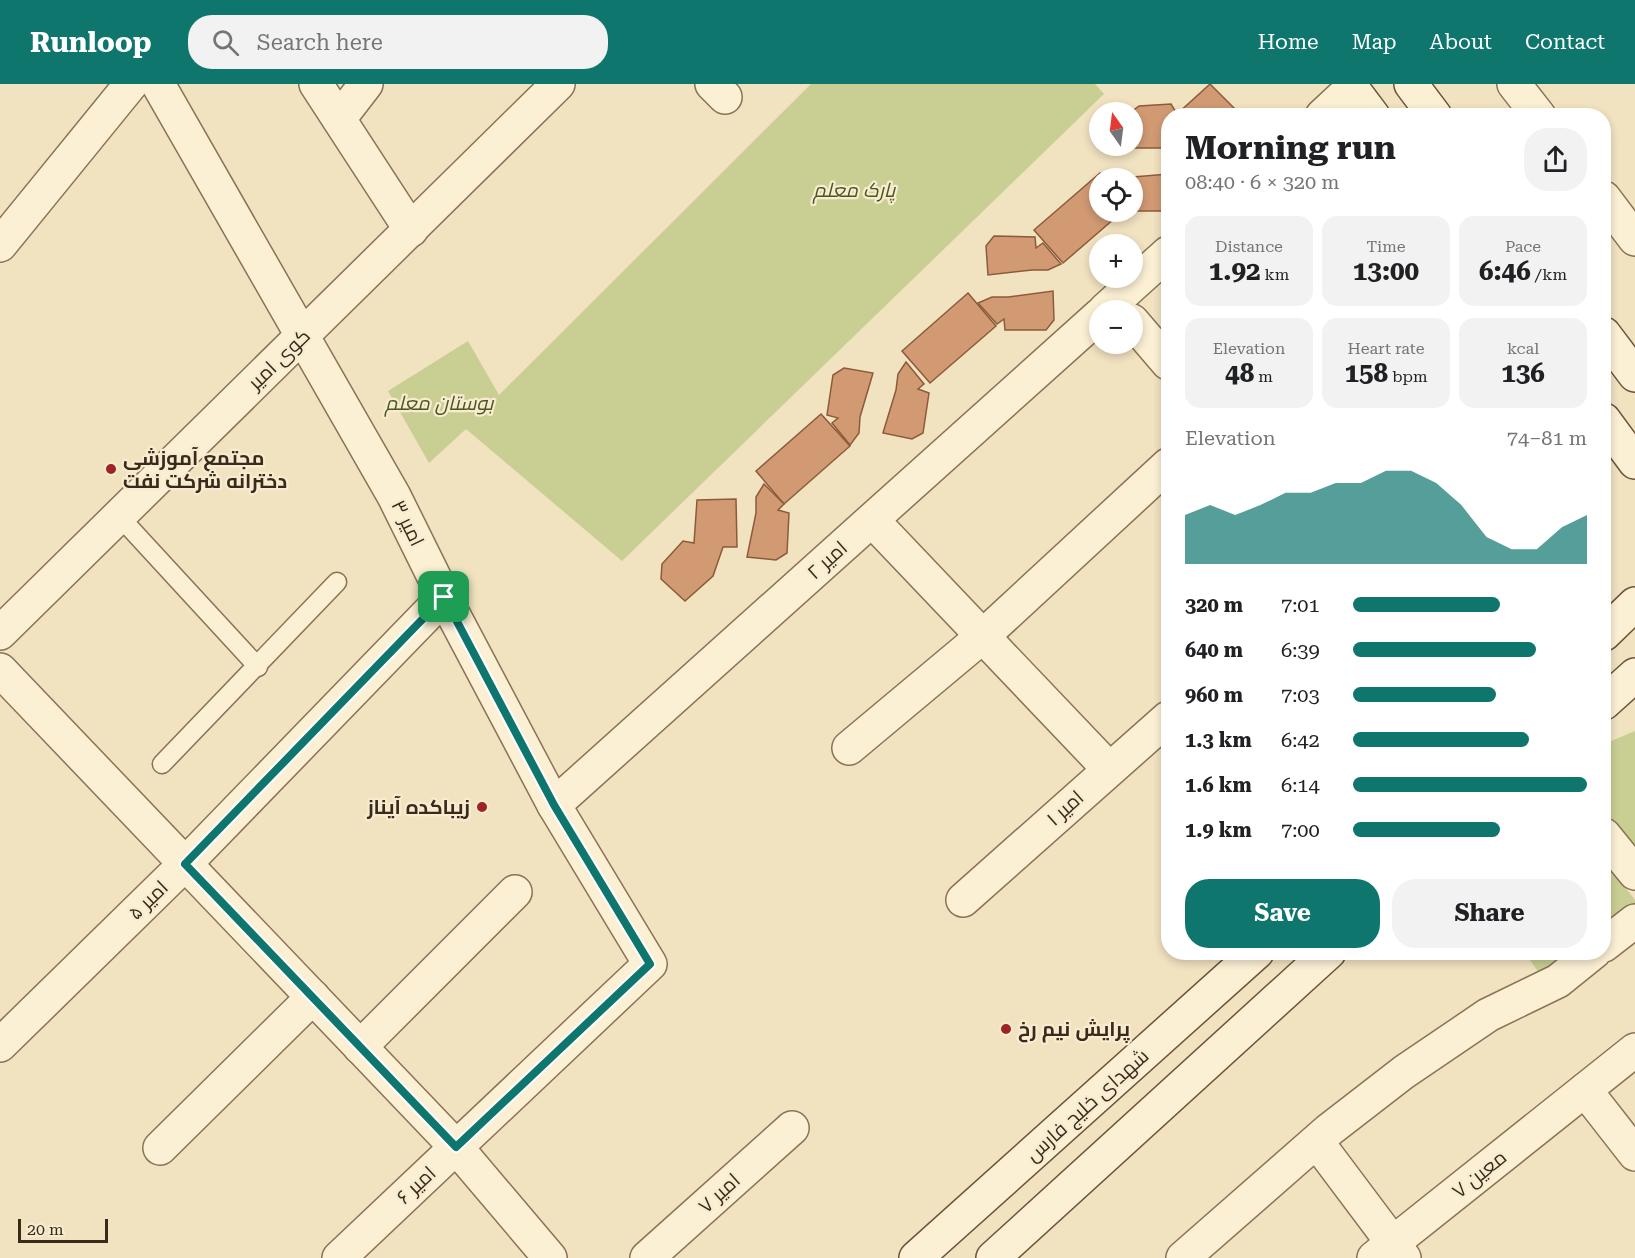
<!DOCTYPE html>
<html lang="en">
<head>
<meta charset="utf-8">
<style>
	body { margin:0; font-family:"Roboto Serif",Cairo,serif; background:#f2f2f2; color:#202124; height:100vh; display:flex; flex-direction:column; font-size:22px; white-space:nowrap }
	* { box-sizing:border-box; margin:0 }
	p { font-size:20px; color:#757577 }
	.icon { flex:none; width:33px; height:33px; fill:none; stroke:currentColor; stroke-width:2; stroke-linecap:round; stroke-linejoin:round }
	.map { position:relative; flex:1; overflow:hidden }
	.sheet { position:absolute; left:1161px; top:24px; width:450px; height:852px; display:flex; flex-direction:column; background:#fff; border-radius:24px; box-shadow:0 3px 9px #0003 }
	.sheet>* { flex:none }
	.needle { width:39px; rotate:346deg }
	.fabs { position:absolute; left:1089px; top:18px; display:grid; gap:12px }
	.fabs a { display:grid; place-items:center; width:54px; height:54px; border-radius:50%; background:#fff; box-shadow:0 3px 9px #0003; font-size:30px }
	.scale { position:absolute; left:18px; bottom:15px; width:90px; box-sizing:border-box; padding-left:6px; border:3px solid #392a1c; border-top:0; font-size:16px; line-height:21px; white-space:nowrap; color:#392a1c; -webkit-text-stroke:4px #f8ecd0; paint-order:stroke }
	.pin { position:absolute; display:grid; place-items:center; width:51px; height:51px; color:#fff; margin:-26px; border-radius:12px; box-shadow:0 3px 9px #0006 }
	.round { display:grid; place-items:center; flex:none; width:63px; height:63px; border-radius:24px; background:#f2f2f2 }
	.summary { display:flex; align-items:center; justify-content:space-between; height:102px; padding:0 24px }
	h1 { font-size:33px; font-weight:700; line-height:45px }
	.figures { display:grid; grid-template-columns:repeat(3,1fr); gap:9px; height:102px; padding:6px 24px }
	.figures div { display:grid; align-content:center; border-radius:15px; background:#f2f2f2; text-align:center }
	.figures b { font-size:26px; font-weight:700 }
	.figures small { font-size:16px; font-weight:400 }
	.figures p { font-size:16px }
	.chart { height:168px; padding:12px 24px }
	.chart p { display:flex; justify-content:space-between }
	.chart svg { width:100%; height:108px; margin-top:6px; fill:#0f766e; opacity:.7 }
	.cta { display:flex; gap:12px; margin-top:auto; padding:12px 24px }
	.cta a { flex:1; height:69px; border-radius:24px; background:#0f766e; color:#fff; font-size:24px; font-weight:700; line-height:69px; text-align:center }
	.cta a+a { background:#f2f2f2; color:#202124 }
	ul { padding:0 24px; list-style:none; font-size:20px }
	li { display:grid; grid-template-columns:96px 72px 1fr; align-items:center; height:45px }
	li i { height:15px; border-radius:8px; background:#0f766e }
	header { display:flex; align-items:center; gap:36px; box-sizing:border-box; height:84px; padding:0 30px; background:#0f766e; color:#fff }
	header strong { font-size:28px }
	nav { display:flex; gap:33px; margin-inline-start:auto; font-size:21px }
	.search { width:420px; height:54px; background:#f2f2f2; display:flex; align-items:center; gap:15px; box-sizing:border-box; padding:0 21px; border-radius:24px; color:#757577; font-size:22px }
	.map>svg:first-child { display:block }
	.green { fill:#c9cf93 }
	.building { fill:#d19a73; stroke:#8c5b3b; stroke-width:1.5 }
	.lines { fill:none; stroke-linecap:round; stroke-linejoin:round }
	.lane-casing { stroke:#8b7257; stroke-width:21 }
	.street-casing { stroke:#8b7257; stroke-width:36 }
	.secondary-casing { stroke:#6d533a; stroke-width:36 }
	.lane { stroke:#fbefd4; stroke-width:18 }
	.street { stroke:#fbefd4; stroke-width:33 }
	.secondary { stroke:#fbefd4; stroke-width:33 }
	.route-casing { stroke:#fff; stroke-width:12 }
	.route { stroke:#0f766e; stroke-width:8 }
	.poi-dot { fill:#9e2324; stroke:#f8ecd0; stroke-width:2 }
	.labels { text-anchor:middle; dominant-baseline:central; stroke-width:4.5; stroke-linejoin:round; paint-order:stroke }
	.park-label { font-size:20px; font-style:italic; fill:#4a5721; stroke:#f8ecd0 }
	.street-label { font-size:20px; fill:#392a1c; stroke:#f8ecd0 }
	.poi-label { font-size:20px; font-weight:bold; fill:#392a1c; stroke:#f8ecd0; text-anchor:start }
</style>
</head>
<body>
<header>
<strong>Runloop</strong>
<div class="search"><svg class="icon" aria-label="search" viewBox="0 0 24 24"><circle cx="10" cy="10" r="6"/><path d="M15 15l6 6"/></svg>Search here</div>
<nav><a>Home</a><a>Map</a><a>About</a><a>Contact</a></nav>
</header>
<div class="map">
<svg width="1635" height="1174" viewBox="0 0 1635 1174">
	<rect width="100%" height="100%" fill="#f1e2c0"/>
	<g class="green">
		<polygon points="811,0 1095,0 1104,10 622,477 466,345 429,379 388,307 468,257 499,311"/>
		<polygon points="1635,647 1635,773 1604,738 1604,660"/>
		<polygon points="1604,776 1635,816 1635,825 1604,851"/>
		<polygon points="1525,869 1582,869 1546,899"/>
	</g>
	<g class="building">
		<polygon points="1210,0 1238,28 1234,32 1168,32 1168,64 1129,64 1129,62 1132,62 1131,28 1139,22 1171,20 1177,30"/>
		<polygon points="1100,89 1105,94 1100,94 1100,128 1122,128 1063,179 1034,146"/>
		<polygon points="1168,90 1168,127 1137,127 1136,115 1132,118 1132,94 1121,94"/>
		<polygon points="994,152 1035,153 1036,164 1043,159 1061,180 1048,186 1032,186 988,191 986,162"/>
		<polygon points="1053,207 1054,236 1046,246 1005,246 1004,235 997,240 978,219 992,213 1008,213"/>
		<polygon points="968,209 996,242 930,299 902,267"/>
		<polygon points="906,278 924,300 918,305 929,309 923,349 912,355 883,349 896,306 898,290"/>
		<polygon points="844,284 873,289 860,333 859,349 850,361 832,339 838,334 827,331 833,291"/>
		<polygon points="821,330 850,362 784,420 756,387"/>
		<polygon points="764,400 784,420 778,426 789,429 787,469 776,476 747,473 756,429 756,413"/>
		<polygon points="736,415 737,463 723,463 713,492 685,517 661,495 662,480 683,457 694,459 697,416"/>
	</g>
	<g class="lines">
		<defs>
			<g id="lane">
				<polyline points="119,432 258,583"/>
				<polyline points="162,680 337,498"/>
			</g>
			<g id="street">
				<polyline points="158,0 394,412 444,513 554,721 650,880 339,1174"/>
				<polyline points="316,0 411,146"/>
				<polyline points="712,0 725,13"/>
				<polyline points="1514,0 1539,32"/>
				<polyline points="1322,32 1352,4"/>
				<polyline points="339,35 366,0"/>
				<polyline points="1604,114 1635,155"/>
				<polyline points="0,161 131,0"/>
				<polyline points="1105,226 1168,169"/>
				<polyline points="1132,237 1168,279"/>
				<polyline points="872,436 1109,685"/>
				<polyline points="0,549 558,0"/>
				<polyline points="0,586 456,1063 550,1174"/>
				<polyline points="849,664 983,552 1168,381"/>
				<polyline points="554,721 1100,231"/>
				<polyline points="1604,751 1635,789"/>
				<polyline points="963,816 1168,634"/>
				<polyline points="1604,861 1635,837"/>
				<polyline points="0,961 185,780 444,513"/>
				<polyline points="360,963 515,808"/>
				<polyline points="1585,1006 1635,1070"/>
				<polyline points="1317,1058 1404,1174"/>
				<polyline points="160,1064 313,913"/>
				<polyline points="647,1174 792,1044"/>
				<polyline points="1183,1174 1329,1046 1404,988 1488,931 1558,897 1594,868"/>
				<polyline points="1374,1174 1635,966"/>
			</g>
			<g id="secondary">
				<polyline points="1349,0 1373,32"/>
				<polyline points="1411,0 1435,32"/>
				<polyline points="1604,250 1635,291"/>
				<polyline points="1604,336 1635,378"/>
				<polyline points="1604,550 1635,520"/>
				<polyline points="1604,619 1635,591"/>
				<polyline points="916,1174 1257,868"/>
				<polyline points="993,1174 1329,868"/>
			</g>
		</defs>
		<use href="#lane" class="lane-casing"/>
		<use href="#street" class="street-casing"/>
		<use href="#secondary" class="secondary-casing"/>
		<use href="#lane" class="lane"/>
		<use href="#street" class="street"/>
		<use href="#secondary" class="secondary"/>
	</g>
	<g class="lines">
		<defs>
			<polygon id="route" points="444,513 554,721 650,880 456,1063 185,780"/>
		</defs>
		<use href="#route" class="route-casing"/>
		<use href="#route" class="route"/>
	</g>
	<g class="poi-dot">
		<circle cx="111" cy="385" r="6"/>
		<circle cx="482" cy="723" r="6"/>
		<circle cx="1006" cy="945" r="6"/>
	</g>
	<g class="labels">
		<g class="park-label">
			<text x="854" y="106">پارک معلم</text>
			<text x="439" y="319">بوستان معلم</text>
		</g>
		<g class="street-label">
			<text transform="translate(279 275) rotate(-44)">کوی امیر</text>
			<text transform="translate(408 439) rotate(64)">امیر ۳</text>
			<text transform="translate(827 476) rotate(-42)">امیر ۲</text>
			<text transform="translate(1065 724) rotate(-42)">امیر ۱</text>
			<text transform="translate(148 816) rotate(-44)">امیر ۵</text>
			<text transform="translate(1087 1021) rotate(-42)">شهدای خلیج فارس</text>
			<text transform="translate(1479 1090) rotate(-39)">معین ۷</text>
			<text transform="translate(416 1101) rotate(-43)">امیر ۶</text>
			<text transform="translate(719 1109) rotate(-42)">امیر ۷</text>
		</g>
		<g class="poi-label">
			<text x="123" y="374">مجتمع آموزشی<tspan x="123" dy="23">دخترانه شرکت نفت</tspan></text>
			<text x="470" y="723" text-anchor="end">زیباکده آیناز</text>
			<text x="1018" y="945">پرایش نیم رخ</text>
		</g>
	</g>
</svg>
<div class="fabs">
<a><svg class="needle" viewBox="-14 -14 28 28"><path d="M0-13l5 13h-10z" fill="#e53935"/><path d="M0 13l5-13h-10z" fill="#757577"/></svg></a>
<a><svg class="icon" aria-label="locate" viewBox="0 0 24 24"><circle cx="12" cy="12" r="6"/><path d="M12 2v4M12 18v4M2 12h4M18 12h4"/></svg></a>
<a>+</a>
<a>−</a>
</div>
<div class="scale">20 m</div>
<div class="pin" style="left:444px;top:513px;background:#1e9e55"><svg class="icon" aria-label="arrive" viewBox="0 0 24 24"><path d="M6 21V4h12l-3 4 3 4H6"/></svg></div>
<section class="sheet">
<div class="summary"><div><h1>Morning run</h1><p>08:40 · 6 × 320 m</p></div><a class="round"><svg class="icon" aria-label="share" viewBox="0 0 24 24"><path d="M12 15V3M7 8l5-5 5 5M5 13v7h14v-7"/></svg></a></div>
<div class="figures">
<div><p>Distance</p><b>1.92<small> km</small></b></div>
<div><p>Time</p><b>13:00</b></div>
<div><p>Pace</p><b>6:46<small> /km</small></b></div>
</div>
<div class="figures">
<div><p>Elevation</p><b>48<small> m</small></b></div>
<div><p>Heart rate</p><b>158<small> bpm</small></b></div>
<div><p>kcal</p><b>136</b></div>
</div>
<div class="chart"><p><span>Elevation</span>74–81 m</p>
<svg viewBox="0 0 160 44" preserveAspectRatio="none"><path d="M0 44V24L10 20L20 24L30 20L40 15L50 15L60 11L70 11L80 6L90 6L100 11L110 20L120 33L130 38L140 38L150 29L160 24V44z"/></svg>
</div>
<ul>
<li><b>320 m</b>7:01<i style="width:63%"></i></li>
<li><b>640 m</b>6:39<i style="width:78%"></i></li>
<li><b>960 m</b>7:03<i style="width:61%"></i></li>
<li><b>1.3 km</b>6:42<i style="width:75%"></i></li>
<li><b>1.6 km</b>6:14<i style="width:100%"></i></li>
<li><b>1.9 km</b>7:00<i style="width:63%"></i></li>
</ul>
<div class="cta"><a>Save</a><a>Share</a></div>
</section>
</div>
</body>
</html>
